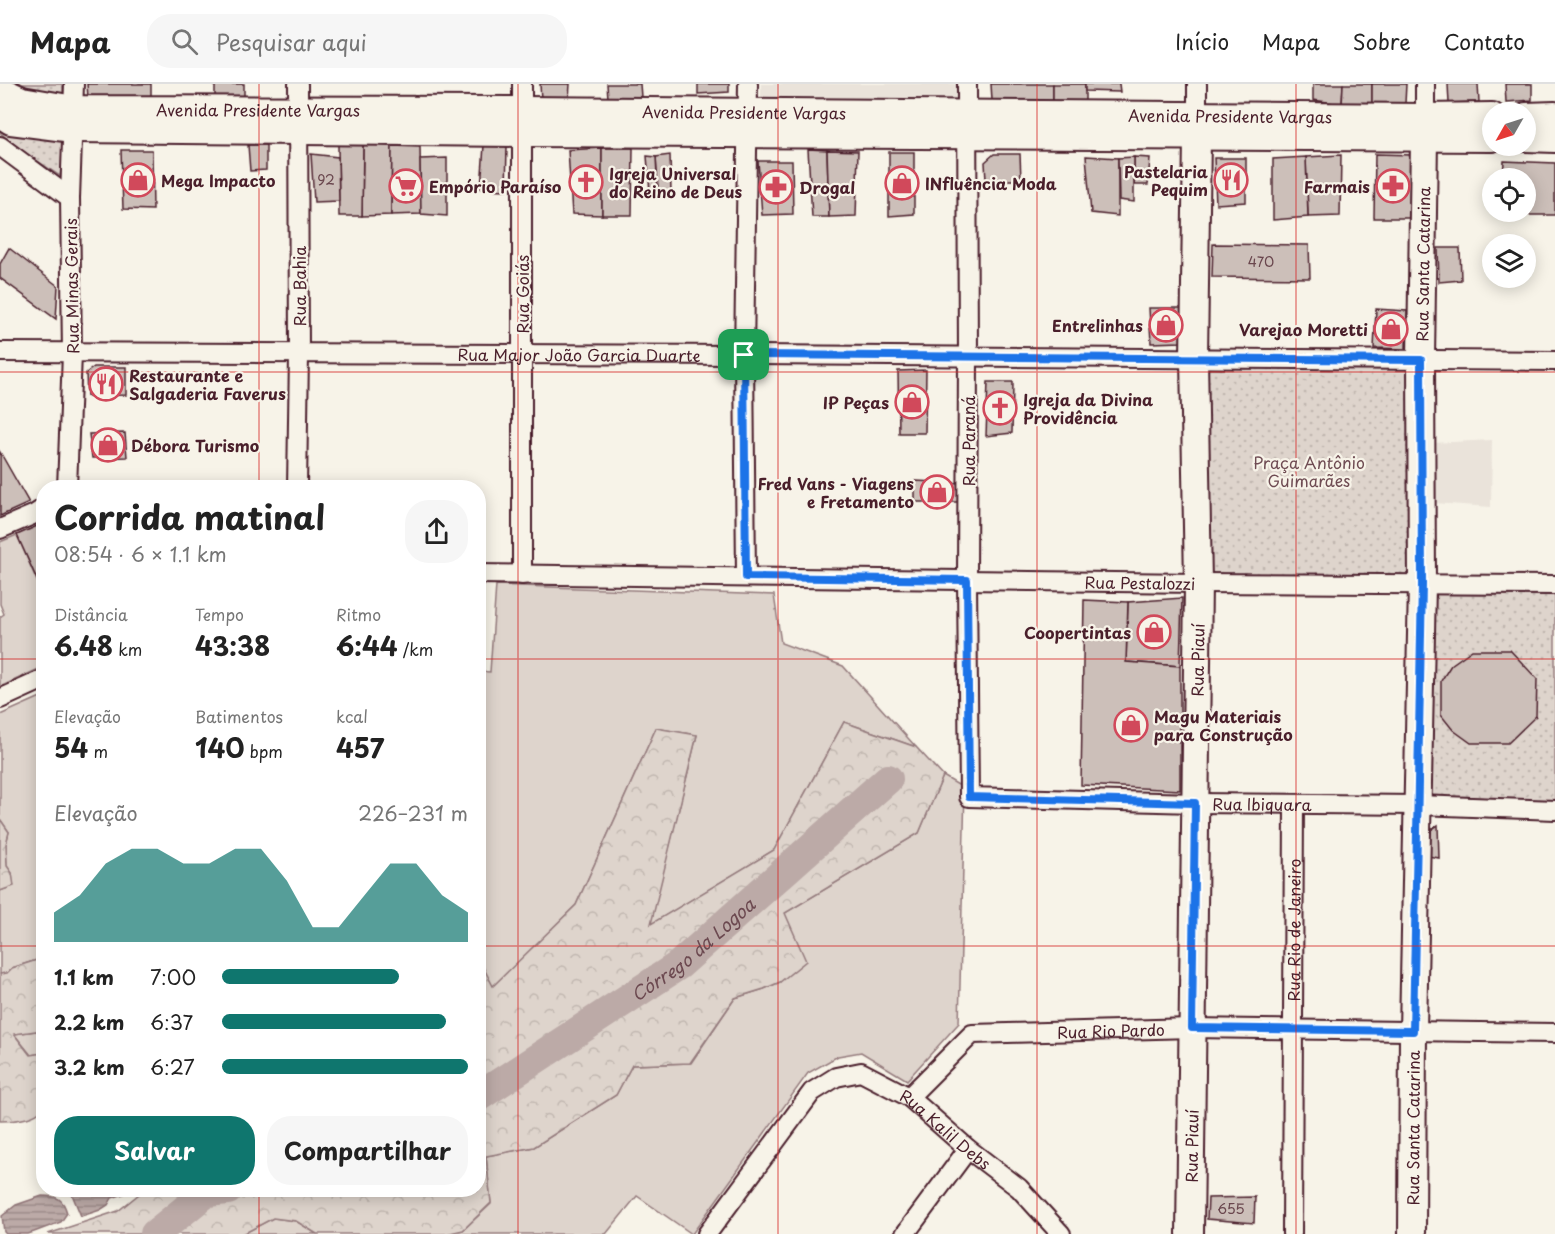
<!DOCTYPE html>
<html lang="pt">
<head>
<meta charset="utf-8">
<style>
	body { margin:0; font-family:"Playpen Sans",sans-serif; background:#f6f6f6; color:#222; height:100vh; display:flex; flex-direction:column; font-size:22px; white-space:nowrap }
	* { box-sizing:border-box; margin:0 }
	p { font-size:20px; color:#767676 }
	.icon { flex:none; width:33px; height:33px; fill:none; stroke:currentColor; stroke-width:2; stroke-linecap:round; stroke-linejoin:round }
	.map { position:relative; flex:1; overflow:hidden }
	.details { position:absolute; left:36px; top:396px; width:450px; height:717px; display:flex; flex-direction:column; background:#fff; border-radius:24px; box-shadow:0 3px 15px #0003 }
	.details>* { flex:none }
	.needle { width:39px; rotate:231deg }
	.tools { position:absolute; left:1482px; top:18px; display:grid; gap:12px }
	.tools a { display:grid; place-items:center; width:54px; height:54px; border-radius:50%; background:#fff; box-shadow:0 3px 15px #0003; font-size:30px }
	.pin { position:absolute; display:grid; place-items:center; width:51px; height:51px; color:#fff; margin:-26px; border-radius:12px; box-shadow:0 3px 9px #0006 }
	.round { display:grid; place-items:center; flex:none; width:63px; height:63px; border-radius:24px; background:#f6f6f6 }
	.summary { display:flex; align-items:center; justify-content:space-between; height:102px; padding:0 18px }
	h1 { font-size:33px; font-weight:700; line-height:45px }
	.stats { display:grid; grid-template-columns:repeat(3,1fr); gap:9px; height:102px; padding:6px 18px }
	.stats div { display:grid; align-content:center }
	.stats b { font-size:26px; font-weight:700 }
	.stats small { font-size:16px; font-weight:400 }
	.stats p { font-size:16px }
	.chart { height:168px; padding:12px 18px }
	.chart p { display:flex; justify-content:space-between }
	.chart svg { width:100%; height:108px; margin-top:6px; fill:#0f766e; opacity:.7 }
	.action { display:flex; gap:12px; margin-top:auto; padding:12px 18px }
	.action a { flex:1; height:69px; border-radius:24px; background:#0f766e; color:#fff; font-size:24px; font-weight:700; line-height:69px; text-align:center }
	.action a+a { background:#f6f6f6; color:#222 }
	ul { padding:0 18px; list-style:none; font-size:20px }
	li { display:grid; grid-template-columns:96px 72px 1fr; align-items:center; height:45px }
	li i { height:15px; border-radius:8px; background:#0f766e }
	header { display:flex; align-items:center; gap:36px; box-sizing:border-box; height:84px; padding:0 30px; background:#fff; border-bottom:2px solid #e0e0e0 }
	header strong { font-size:28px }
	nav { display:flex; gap:33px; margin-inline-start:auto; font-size:21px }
	.search { width:420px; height:54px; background:#f6f6f6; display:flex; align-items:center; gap:15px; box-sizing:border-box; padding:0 21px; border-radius:24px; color:#767676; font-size:22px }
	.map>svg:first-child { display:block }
	.built { fill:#eae3da }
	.green { fill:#ded4cc; stroke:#947a7c; stroke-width:1.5 }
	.forest { fill:url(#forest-crowns); stroke:#947a7c; stroke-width:1.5 }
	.park { fill:url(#park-dots); stroke:#947a7c; stroke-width:1.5 }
	.water { fill:url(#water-rules); stroke:#8e7275; stroke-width:1.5 }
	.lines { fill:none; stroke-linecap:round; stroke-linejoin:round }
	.river { stroke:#bcaaa7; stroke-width:30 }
	.building { fill:#ccbfb9; stroke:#4a1f2b; stroke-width:1.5 }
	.minor-casing { stroke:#4a1f2b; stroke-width:22 }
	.secondary-casing { stroke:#4a1f2b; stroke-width:30 }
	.minor { stroke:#f7f3e8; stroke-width:18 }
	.secondary { stroke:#f7f3e8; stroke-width:26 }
	.route-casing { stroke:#fff; stroke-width:12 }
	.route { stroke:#1a73e8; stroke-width:8 }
	.grid { fill:none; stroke:#d62828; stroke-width:1.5; stroke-opacity:0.55 }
	.labels { text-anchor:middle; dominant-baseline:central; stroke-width:4.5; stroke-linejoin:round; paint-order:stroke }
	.number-label { font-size:14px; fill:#6a474e }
	.street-label { font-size:16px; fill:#4a1f2b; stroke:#f7f3e8 }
	.poi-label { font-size:16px; font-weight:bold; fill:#4a1f2b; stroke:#f7f3e8; text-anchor:start }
	.park-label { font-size:16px; fill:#6f4c53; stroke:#f7f3e8 }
	.water-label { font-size:18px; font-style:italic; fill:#6c4950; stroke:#f7f3e8 }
</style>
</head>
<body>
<header>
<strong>Mapa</strong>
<div class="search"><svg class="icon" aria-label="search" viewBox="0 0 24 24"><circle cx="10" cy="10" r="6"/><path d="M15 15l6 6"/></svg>Pesquisar aqui</div>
<nav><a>Início</a><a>Mapa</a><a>Sobre</a><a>Contato</a></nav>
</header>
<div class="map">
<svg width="1555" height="1150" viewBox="0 0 1555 1150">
	<defs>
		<pattern id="forest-crowns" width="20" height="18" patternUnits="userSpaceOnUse" patternTransform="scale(1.5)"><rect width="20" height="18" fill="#ded4cc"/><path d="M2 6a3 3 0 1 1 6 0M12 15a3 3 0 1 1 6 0" fill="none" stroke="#c0b6af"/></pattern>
		<pattern id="park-dots" width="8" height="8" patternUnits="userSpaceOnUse" patternTransform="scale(1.5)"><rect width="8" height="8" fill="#ded4cc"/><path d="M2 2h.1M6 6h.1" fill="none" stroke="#c0b6af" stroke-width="1.8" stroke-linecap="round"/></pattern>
		<pattern id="water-rules" width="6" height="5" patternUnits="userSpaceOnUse" patternTransform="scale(1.5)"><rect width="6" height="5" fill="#bcaaa7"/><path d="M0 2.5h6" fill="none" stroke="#9b8a88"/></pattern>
	</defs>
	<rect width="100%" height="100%" fill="#f7f3e8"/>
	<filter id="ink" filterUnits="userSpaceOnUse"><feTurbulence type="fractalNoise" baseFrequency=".0167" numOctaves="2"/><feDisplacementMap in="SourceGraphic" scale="12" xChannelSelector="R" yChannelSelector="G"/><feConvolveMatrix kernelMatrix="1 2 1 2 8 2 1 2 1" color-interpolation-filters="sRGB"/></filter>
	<g filter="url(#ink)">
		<g class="built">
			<polygon points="761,0 959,0 958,16 761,18"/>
			<polygon points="1492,356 1491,423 1434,419 1432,359"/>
		</g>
		<g class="green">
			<polygon points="17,451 43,511 43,583 0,603 0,533 4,530 0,520 0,458"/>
			<polygon points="496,501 774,511 781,559 843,582 916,663 844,638 774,766 650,841 697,651 656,644 576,821 493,903 478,875 478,587 490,588"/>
			<polygon points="43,612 43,874 12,884 7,889 0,890 0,807 13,802 12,789 7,782 6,760 9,748 0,735 0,631"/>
			<polygon points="943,692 965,705 959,939 907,996 861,968 838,972 808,989 692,1150 637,1112 606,1150 446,1150 463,1146 491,1120 486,1072 534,1063 616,1011 632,981 691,979 735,914 764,905 780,898 785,829 919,749"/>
			<polygon points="43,946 43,969 31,971 14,950"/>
			<polygon points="273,1134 296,1137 317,1150 243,1150"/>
		</g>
		<g class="forest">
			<polygon points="844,638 916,663 943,692 919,749 785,829 806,877 780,898 764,905 735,914 690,979 632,981 616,1011 534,1063 486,1072 491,1119 463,1146 446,1150 317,1150 296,1137 273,1134 243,1150 48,1150 118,1127 144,1106 478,1106 479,875 493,902 576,821 656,644 697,651 651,840 774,766"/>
			<polygon points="0,735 9,748 6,760 7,782 12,789 14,802 0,807"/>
			<path d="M43,874V946L14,950L30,971L43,969V1025C33,1036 14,1037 0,1037V890L7,889L12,884Z"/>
		</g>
		<g class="park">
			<polygon points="0,0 63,0 63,13"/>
			<polygon points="0,36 66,51 60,92 23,67 0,49"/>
			<polygon points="1194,274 1421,276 1422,500 1198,499"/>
			<polygon points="1432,510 1555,511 1555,717 1426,713"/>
		</g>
		<g class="water">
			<polygon points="73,1106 134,1106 112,1114 108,1121 100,1126 91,1129 81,1132 71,1108"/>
			<path d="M42,1112C57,1112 63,1114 67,1129L61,1138L34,1148L28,1150H6L4,1148L2,1132L16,1121Z"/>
		</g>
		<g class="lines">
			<g class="river">
				<path id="s1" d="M478,1013L679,881L888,695"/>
				<polyline points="155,1150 207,1108 228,1106"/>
			</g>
		</g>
		<g class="building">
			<polygon points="87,0 151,0 151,15 88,14"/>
			<polygon points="215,0 244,0 244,15 215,13"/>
			<polygon points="540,0 570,0 569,15 541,15"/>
			<polygon points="607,0 640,0 641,13 608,14"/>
			<polygon points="698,0 729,0 729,8 698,10"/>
			<polygon points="991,0 1053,0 1053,17 992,16"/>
			<polygon points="1053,0 1085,0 1085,19 1053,17"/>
			<polygon points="1085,0 1119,0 1120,8 1085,7"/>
			<polygon points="1313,0 1343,0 1342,20 1313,16"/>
			<polygon points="1343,0 1372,0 1372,19 1342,20"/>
			<polygon points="1372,0 1406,0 1405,19 1372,19"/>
			<polygon points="1448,0 1478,0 1479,18 1449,19"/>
			<polygon points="1505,0 1532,0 1532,16 1506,18"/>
			<polygon points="363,60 392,62 391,131 362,132"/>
			<polygon points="363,60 362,132 339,132 338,61"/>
			<polygon points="248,61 266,61 266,86 250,87"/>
			<polygon points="484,61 507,62 506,106 481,105"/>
			<polygon points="392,62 420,63 421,130 391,131"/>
			<polygon points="602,64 602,131 572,130 568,66"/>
			<polygon points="602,64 633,64 632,131 602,131"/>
			<polygon points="808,65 827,66 829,133 812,133"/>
			<polygon points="121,66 152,66 153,126 123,125"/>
			<polygon points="827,66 858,67 856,132 829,133"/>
			<polygon points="889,68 914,68 914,130 889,132"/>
			<polygon points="311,70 338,73 339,117 314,118"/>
			<polygon points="994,70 1020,70 1021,96 986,96 985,78"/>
			<polygon points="1375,70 1413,71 1411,134 1374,134"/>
			<polygon points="670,71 671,109 658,108 656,73"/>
			<polygon points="1341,71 1340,132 1308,133 1306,73"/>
			<polygon points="647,72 656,73 658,108 650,108"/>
			<polygon points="1086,72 1118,74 1118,132 1091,129"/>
			<polygon points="1134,73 1150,74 1148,101 1134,101"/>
			<polygon points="1134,73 1134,118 1119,116 1118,74"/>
			<polygon points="1306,73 1308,133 1273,136 1273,75"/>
			<polygon points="447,74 447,132 421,130 420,75"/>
			<polygon points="1214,74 1246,74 1246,118 1216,120"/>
			<polygon points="758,77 792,77 793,130 762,131"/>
			<polygon points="1504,77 1555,79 1555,131 1502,131 1502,128 1526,128 1526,94 1503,94"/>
			<polygon points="1213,160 1309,161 1310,194 1212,193"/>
			<polygon points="9,164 58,202 56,235 0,194 0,180"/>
			<polygon points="1438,164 1460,164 1461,196 1439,198"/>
			<polygon points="1149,224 1182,224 1182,258 1151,259"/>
			<polygon points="1376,225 1407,227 1406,265 1374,264"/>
			<polygon points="94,283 126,283 126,311 87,312 86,289"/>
			<polygon points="926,286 925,349 899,349 898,287"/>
			<polygon points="988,298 1013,298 1012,349 986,352"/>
			<polygon points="125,349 127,373 92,374 89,350"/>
			<polygon points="0,368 29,419 0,432"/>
			<polygon points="915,397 959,399 958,418 915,418"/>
			<polygon points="44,439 44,511 17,451"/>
			<polygon points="1182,514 1180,582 1126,578 1128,518"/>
			<polygon points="1084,516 1128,518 1126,578 1180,582 1180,706 1081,701"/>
			<polygon points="1472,566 1510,566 1537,595 1536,632 1508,659 1471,659 1453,646 1441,631 1441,597 1451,581"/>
			<polygon points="1438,741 1439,774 1428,772 1430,747"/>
			<polygon points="1255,1113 1254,1139 1207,1135 1208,1114"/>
		</g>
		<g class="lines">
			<defs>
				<g id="minor">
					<polyline points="522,0 522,491"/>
					<path id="s2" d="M967,0L968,272L967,496L969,713L1195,719L1418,721L1555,726"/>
					<polyline points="1197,42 1197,0"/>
					<polyline points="1425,43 1425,0"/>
					<polyline points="0,62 70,114"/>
					<path id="s3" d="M0,268L744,271L1555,277"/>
					<polyline points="67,404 72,269 70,114 74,0"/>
					<polyline points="297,404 299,270 298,0"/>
					<polyline points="0,445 35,430 44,424"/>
					<path id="s4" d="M478,490L1198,499L1555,501"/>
					<polyline points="746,493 744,271 748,0"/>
					<polyline points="0,615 44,595"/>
					<path id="s5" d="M909,1013L972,950L1192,944L1555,949"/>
					<path id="s6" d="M707,1150L812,1008L836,993L861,988L909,1013L968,1065L1019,1104L1061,1150"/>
					<polyline points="905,1150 968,1065"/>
					<path id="s7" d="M1292,1150L1294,720"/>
				</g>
				<g id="secondary">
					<path id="s8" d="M0,6L22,16L74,25L522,26L1425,33L1492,32"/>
					<polyline points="0,30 11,37 73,45 523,49 1492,54"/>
					<polyline points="1526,32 1555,31"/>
					<polyline points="1526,54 1555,55"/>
					<path id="s9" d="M1190,1150L1198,499L1194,274L1197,53"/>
					<path id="s10" d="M1412,1150L1413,947L1422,500L1421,276L1424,54"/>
				</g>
			</defs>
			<use href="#minor" class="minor-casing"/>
			<use href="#secondary" class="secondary-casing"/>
			<use href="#minor" class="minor"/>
			<use href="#secondary" class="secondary"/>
		</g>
	</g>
	<g class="lines" filter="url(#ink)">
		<defs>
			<polygon id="route" points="744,271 1421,276 1422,500 1413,947 1192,944 1195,719 969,713 967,496 746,493"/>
		</defs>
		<use href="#route" class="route-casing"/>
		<use href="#route" class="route"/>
	</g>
	<path class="grid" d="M259,0V404M518,0V1150M778,0V1150M1037,0V1150M1296,0V1150M0,288H1555M0,575H44M478,575H1555M0,862H44M478,862H1555M259,1106V1150"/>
	<defs>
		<symbol id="shop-ring" viewBox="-11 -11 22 22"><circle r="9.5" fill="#f7f3e8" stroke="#d1495b" stroke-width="1.5"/><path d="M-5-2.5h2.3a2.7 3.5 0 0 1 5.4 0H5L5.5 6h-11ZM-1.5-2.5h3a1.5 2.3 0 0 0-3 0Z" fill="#d1495b"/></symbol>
		<symbol id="restaurant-ring" viewBox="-11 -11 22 22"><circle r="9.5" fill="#f7f3e8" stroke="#d1495b" stroke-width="1.5"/><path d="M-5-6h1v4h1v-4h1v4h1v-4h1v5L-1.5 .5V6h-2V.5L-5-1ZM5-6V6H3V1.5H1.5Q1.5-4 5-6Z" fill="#d1495b"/></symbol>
		<symbol id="church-ring" viewBox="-11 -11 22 22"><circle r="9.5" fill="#f7f3e8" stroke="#d1495b" stroke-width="1.5"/><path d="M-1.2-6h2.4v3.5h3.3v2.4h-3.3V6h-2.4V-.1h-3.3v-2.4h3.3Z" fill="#d1495b"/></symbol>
		<symbol id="supermarket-ring" viewBox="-11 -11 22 22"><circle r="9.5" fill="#f7f3e8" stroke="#d1495b" stroke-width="1.5"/><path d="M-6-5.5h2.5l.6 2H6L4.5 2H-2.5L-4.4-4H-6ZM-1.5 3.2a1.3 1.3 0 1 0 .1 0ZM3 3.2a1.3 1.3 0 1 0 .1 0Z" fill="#d1495b"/></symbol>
		<symbol id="pharmacy-ring" viewBox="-11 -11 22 22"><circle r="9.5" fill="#f7f3e8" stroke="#d1495b" stroke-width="1.5"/><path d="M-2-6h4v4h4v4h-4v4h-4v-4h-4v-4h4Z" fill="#d1495b"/></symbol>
	</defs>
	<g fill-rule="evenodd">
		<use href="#shop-ring" x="119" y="77" width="38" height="38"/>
		<use href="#restaurant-ring" x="1212" y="77" width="38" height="38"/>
		<use href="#church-ring" x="567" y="79" width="38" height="38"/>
		<use href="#shop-ring" x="883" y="80" width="38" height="38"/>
		<use href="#supermarket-ring" x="387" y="83" width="38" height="38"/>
		<use href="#pharmacy-ring" x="1374" y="83" width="38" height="38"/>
		<use href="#pharmacy-ring" x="757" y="84" width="38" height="38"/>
		<use href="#shop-ring" x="1147" y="222" width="38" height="38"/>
		<use href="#shop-ring" x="1372" y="226" width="38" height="38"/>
		<use href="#restaurant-ring" x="87" y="281" width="38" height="38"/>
		<use href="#shop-ring" x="893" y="299" width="38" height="38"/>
		<use href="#church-ring" x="981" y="305" width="38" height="38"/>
		<use href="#shop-ring" x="89" y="342" width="38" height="38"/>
		<use href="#shop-ring" x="918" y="389" width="38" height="38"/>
		<use href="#shop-ring" x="1135" y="529" width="38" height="38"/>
		<use href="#shop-ring" x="1112" y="622" width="38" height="38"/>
	</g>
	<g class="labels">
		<g class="number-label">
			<text x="326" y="95">92</text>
			<text x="1261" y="177">470</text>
			<text x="1231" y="1124">655</text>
		</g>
		<g class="street-label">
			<text stroke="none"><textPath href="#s8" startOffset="261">Avenida Presidente Vargas</textPath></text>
			<text stroke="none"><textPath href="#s8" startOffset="747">Avenida Presidente Vargas</textPath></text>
			<text stroke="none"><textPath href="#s8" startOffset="1233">Avenida Presidente Vargas</textPath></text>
			<text stroke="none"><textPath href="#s10" startOffset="970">Rua Santa Catarina</textPath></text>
			<text transform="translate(71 202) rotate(-91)">Rua Minas Gerais</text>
			<text transform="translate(299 202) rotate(-90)">Rua Bahia</text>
			<text transform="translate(522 210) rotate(-90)">Rua Goiás</text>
			<text stroke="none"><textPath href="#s3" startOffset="579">Rua Major João Garcia Duarte</textPath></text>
			<text transform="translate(968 357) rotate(-90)">Rua Paraná</text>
			<text stroke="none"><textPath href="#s4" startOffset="662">Rua Pestalozzi</textPath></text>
			<text stroke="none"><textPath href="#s9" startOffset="574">Rua Piauí</textPath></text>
			<text stroke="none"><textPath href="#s2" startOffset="1006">Rua Ibiquara</textPath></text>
			<text stroke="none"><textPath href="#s7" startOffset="304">Rua Rio de Janeiro</textPath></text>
			<text stroke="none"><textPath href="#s5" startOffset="228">Rua Rio Pardo</textPath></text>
			<text stroke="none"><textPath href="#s10" startOffset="106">Rua Santa Catarina</textPath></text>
			<text stroke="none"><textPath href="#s6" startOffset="333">Rua Kalil Debs</textPath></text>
			<text stroke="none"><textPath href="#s9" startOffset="88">Rua Piauí</textPath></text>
		</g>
		<g class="poi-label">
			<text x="1208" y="87" text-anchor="end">Pastelaria<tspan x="1208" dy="18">Pequim</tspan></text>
			<text x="609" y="89">Igreja Universal<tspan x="609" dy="18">do Reino de Deus</tspan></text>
			<text x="161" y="96">Mega Impacto</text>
			<text x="925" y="99">INfluência Moda</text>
			<text x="429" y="102">Empório Paraíso</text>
			<text x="1370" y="102" text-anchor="end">Farmais</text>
			<text x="799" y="103">Drogal</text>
			<text x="1143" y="241" text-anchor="end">Entrelinhas</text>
			<text x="1368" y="245" text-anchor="end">Varejao Moretti</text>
			<text x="129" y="291">Restaurante e<tspan x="129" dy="18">Salgaderia Faverus</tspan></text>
			<text x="1023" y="315">Igreja da Divina<tspan x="1023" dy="18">Providência</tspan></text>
			<text x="889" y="318" text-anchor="end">IP Peças</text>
			<text x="131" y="361">Débora Turismo</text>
			<text x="914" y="399" text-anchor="end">Fred Vans - Viagens<tspan x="914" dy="18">e Fretamento</tspan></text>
			<text x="1131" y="548" text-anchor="end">Coopertintas</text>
			<text x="1154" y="632">Magu Materiais<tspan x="1154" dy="18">para Construção</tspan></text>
		</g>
		<g class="park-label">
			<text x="1309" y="378">Praça Antônio<tspan x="1309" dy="18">Guimarães</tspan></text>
		</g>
		<g class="water-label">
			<text stroke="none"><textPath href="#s1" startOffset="261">Córrego da Logoa</textPath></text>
		</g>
	</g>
</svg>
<div class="tools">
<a><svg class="needle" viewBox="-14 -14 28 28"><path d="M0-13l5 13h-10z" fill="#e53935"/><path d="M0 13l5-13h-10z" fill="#767676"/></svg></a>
<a><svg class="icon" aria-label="locate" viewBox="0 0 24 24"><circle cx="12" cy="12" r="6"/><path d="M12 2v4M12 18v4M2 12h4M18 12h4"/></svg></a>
<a><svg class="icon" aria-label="layers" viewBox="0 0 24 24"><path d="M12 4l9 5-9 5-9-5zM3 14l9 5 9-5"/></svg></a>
</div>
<div class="pin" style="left:744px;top:271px;background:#1e9e55"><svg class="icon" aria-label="arrive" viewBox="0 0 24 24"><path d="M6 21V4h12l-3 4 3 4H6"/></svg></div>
<section class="details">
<div class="summary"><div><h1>Corrida matinal</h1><p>08:54 · 6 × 1.1 km</p></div><a class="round"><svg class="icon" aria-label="share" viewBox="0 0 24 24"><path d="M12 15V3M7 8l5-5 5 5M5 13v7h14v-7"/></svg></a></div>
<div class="stats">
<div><p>Distância</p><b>6.48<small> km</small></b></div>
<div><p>Tempo</p><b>43:38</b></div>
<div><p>Ritmo</p><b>6:44<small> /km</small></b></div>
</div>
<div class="stats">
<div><p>Elevação</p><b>54<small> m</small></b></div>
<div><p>Batimentos</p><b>140<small> bpm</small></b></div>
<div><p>kcal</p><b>457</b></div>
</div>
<div class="chart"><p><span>Elevação</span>226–231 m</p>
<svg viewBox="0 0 160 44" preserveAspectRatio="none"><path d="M0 44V32L10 25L20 12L30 6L40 6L50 12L60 12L70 6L80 6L90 19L100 38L110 38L120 25L130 12L140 12L150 25L160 32V44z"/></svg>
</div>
<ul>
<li><b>1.1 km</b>7:00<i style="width:72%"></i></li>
<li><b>2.2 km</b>6:37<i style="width:91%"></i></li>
<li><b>3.2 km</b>6:27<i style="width:100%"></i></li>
</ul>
<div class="action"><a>Salvar</a><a>Compartilhar</a></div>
</section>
</div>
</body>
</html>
